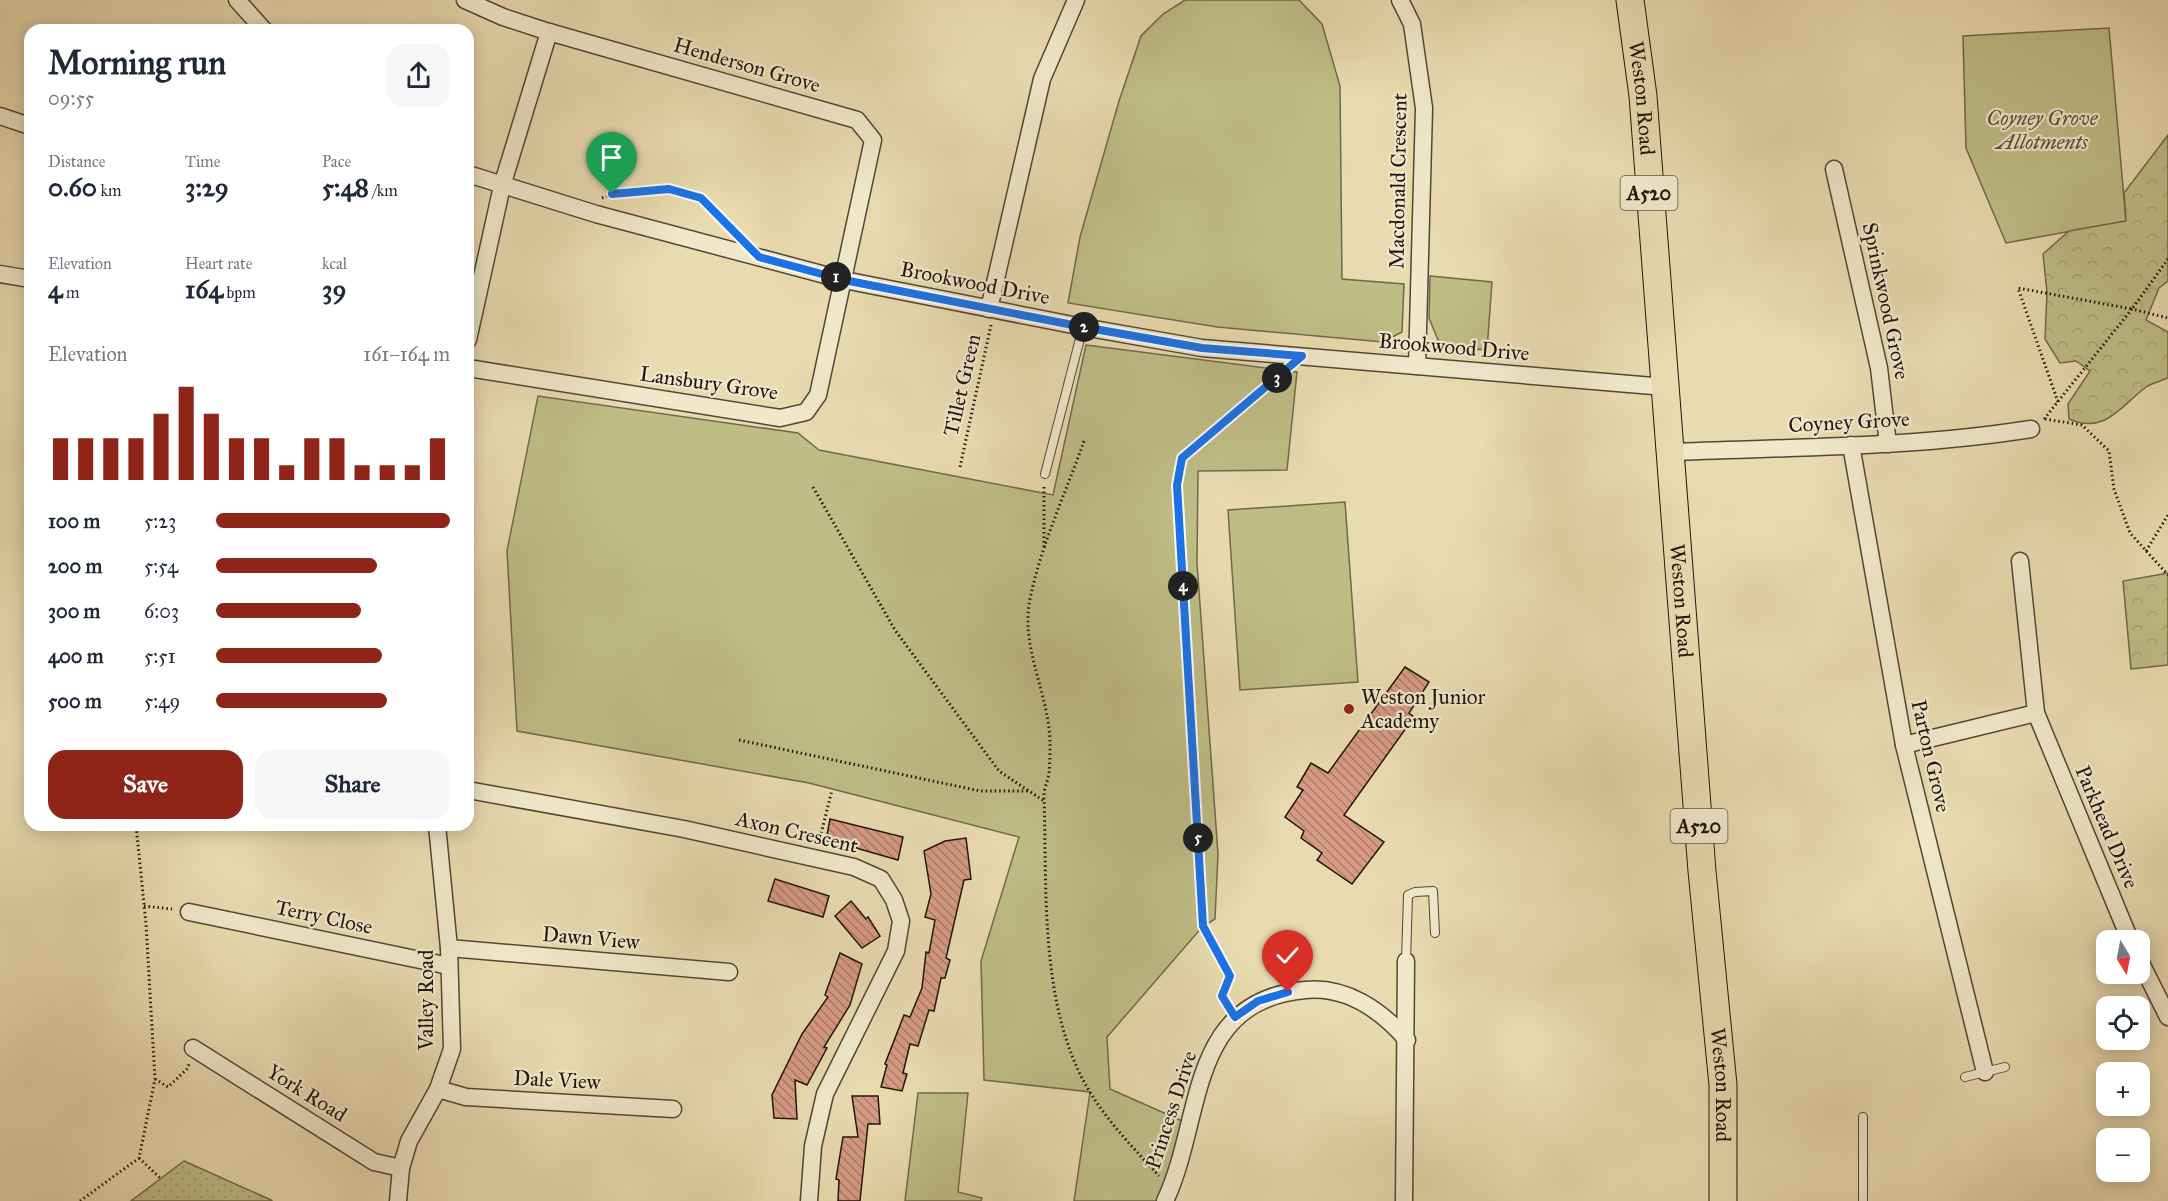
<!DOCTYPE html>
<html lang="en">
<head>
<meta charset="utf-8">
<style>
	body { margin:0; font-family:"IM FELL Great Primer",serif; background:#f6f6f7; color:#1f2937; height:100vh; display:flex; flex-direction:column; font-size:22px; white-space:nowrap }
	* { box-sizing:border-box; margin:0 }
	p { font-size:20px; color:#747a83 }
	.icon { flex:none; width:33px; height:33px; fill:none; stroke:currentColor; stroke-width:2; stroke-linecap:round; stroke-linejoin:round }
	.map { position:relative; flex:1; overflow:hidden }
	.details { position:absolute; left:24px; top:24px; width:450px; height:807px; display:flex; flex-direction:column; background:#fff; border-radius:18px; box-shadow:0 3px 15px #0003 }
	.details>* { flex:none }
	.needle { width:39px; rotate:170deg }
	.fabs { position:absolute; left:2096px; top:930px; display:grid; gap:12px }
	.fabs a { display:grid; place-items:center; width:54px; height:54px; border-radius:12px; background:#fff; box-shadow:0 3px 15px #0003; font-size:30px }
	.pin { position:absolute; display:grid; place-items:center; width:51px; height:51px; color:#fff; margin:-62px -26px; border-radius:50% 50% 50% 0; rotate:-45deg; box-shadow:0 0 6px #0007 }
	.pin .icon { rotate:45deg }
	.km { position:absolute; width:30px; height:30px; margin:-15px; border-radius:50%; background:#222; color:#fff; font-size:16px; line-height:30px; text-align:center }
	.round { display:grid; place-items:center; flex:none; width:63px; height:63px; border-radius:18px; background:#f6f6f7 }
	.headline { display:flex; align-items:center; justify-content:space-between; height:102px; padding:0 24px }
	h1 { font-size:33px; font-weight:700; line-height:45px }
	.figures { display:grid; grid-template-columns:repeat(3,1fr); gap:9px; height:102px; padding:6px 24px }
	.figures div { display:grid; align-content:center }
	.figures b { font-size:26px; font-weight:700 }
	.figures small { font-size:16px; font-weight:400 }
	.figures p { font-size:16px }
	.chart { height:168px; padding:12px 24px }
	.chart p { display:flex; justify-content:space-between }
	.chart svg { width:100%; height:108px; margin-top:6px; stroke:#8f2418; stroke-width:6 }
	.primary-button { display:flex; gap:12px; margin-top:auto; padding:12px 24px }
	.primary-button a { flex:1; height:69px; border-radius:18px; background:#8f2418; color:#fff; font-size:24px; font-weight:700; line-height:69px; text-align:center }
	.primary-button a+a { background:#f6f6f7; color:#1f2937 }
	ul { padding:0 24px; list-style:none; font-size:20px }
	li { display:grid; grid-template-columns:96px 72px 1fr; align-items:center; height:45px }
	li i { height:15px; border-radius:8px; background:#8f2418 }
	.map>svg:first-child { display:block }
	.green { fill:#bfbd86; stroke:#6f694a; stroke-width:1.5 }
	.forest { fill:url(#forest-crowns); stroke:#6f694a; stroke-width:1.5 }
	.park { fill:url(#park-dots); stroke:#6f694a; stroke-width:1.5 }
	.building { fill:url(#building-back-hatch); stroke:#1f150d; stroke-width:1.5 }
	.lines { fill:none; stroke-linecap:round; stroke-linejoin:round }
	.service-casing { stroke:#524636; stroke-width:10 }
	.minor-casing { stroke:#524636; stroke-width:19 }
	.trunk-casing { stroke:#1f150d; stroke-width:29 }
	.path { stroke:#1f150d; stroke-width:3; stroke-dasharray:1.5 3; stroke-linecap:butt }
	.service { stroke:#f1e8cc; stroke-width:8 }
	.minor { stroke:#f1e8cc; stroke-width:16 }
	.trunk { stroke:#e9dbb0; stroke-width:27 }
	.route-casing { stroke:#fff; stroke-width:12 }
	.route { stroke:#1a73e8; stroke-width:8 }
	.poi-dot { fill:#8f2418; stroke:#f1e8cc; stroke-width:2 }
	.labels { text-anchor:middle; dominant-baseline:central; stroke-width:4.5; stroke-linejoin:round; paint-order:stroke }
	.shield { fill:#f1e8cc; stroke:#5e5446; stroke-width:1.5 }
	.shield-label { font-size:20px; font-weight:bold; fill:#1f150d }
	.street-label { font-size:21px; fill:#1f150d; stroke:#f1e8cc }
	.park-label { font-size:21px; font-style:italic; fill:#575037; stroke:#f1e8cc }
	.poi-label { font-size:21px; fill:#1f150d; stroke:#f1e8cc; text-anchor:start }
</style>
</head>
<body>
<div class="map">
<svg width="2168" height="1201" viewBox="0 0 2168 1201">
	<defs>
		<pattern id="forest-crowns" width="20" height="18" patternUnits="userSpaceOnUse" patternTransform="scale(1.5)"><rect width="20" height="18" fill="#bfbd86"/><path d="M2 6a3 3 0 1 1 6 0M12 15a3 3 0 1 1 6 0" fill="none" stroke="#a4a272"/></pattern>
		<pattern id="park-dots" width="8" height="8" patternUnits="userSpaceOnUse" patternTransform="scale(1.5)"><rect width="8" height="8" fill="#bfbd86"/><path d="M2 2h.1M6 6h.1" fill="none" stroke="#a4a272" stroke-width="1.8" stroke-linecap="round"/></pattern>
		<pattern id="building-back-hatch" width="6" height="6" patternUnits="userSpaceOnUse" patternTransform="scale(1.5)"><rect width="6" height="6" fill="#d79a84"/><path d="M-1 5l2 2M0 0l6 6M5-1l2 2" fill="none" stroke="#ae7c6a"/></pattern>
	</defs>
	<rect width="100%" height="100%" fill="#e9dbb0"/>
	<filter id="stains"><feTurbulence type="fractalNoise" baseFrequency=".00333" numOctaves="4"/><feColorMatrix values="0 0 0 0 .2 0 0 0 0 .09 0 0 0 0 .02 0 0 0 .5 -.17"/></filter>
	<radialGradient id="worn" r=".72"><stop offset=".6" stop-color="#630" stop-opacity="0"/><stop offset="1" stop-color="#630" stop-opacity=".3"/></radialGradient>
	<g class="green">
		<polygon points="1185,0 1299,0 1322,24 1340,86 1342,279 1404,284 1402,332 1383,342 1217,327 1068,303 1080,237 1119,101 1141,36 1163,14"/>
		<polygon points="2109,28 2126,221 2006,243 1966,148 1963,36"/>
		<polygon points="1430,276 1492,282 1487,350 1441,347 1429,318"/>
		<polygon points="1086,345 1297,372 1287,470 1198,471 1197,563 1218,854 1215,919 1203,926 1107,1037 1110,1089 1189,1124 1165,1201 1074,1201 1090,1092 984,1080 981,961 1019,837 809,783 517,731 507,551 538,396 798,433 819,450 1053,495"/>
		<polygon points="1345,502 1358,682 1240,690 1228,510"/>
		<polygon points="918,1093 968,1093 958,1192 982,1198 981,1201 905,1201"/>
	</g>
	<g class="forest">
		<path d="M2168,135V281L2159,288L2146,320L2168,332V378C2161,381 2152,383 2146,387C2121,406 2105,435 2069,419L2068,404L2090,371L2076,361L2060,363L2045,339L2047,292L2043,254L2069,231L2126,221L2124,193Z"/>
		<polygon points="2168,573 2168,665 2131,669 2123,581"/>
	</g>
	<polygon class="park" points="184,1161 271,1200 272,1201 131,1201"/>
	<g class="building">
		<polygon points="1405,667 1429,682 1409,713 1414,717 1344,815 1384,842 1352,884 1317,860 1322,853 1301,838 1304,831 1285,817 1303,790 1297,787 1311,763 1328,773"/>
		<polygon points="830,819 903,837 898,860 856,848 857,846 826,841"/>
		<polygon points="966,838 971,879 964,880 946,958 950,960 945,978 941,978 934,1011 929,1010 918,1046 910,1044 903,1073 907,1074 902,1091 881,1087 887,1065 885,1064 904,1015 910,1017 922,988 926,952 929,953 935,920 925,917 931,894 924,851 945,841"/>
		<polygon points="775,879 829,896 823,917 768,901"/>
		<polygon points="851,901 866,919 868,917 880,936 862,948 835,916"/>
		<polygon points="840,953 862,964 850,1005 824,1047 827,1048 807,1085 795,1080 797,1119 774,1118 772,1095 802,1034 828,997 825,995"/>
		<polygon points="852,1096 878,1096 880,1124 868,1124 860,1201 838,1201 839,1180 836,1179 843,1137 858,1137"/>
	</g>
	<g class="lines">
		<defs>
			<g id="service">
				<polyline points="1045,474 1083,327"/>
				<polyline points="1406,961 1408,895 1415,892 1433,891 1435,933"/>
				<polyline points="1965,1077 2005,1067"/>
				<polyline points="1863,1117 1863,1201"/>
			</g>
			<g id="minor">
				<polyline points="237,0 264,30"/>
				<polyline points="465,0 503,17 549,32 857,120 873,140 818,395 806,412 780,418 468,368"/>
				<polyline points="1400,0 1412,24 1424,108 1417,366"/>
				<polyline points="0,116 30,126"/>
				<polyline points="1834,169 1879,368 1888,444"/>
				<polyline points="468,174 596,214 844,280 1083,327 1202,348 1665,387"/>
				<polyline points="0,274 30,279"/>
				<polyline points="989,309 1042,79 1076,0"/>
				<polyline points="468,340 502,186 549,32"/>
				<polyline points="1851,445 1904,745 1985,1072"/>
				<path d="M1670,452C1790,447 1911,448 2031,429"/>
				<polyline points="2020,561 2036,713 2130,940"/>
				<polyline points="1904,745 2036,713"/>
				<polyline points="468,790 684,829 854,867 881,879 894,900 901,921 896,951 825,1094 813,1146 809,1201"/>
				<polyline points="189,912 449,966"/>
				<polyline points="449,948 729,972"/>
				<polyline points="2139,959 2168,1017"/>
				<polyline points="193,1048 374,1162 401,1168"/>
				<polyline points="438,1089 466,1097 673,1109"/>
				<polyline points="398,1201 401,1168 409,1141 438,1089 452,1049 449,948 437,825"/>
				<path d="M1165,1201C1204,1119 1186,1001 1305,990C1346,986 1381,1010 1407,1040"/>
				<polyline points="1404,1201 1406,961"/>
			</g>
			<g id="trunk">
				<path id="s1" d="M1630,0L1643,96L1702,871L1723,1085V1201"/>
			</g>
		</defs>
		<use href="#service" class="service-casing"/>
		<use href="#minor" class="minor-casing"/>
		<use href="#trunk" class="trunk-casing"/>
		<g class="path">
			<path d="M602,198C629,187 673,184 700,198C713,205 726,224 737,235"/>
			<polyline points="2058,402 2018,288 2132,309 2168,259"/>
			<polyline points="2044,419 2132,309 2168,318"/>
			<polyline points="2045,419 2082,425 2109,451 2114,489 2130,533 2168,575"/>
			<path d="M1084,441C1066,492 1041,545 1030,599C1020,647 1049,694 1050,742C1050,752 1050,763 1049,773C1048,781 1044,788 1044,795C1047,885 1040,989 1079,1072C1098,1112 1129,1143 1159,1176"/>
			<polyline points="960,467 991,325"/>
			<polyline points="813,487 895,630 999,771 1044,801"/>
			<polyline points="1044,547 1044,485"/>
			<polyline points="2146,551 2168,515"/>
			<polyline points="739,740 980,791 1028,791"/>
			<polyline points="819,842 832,790"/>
			<polyline points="144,906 172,909"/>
			<polyline points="1228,1005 1222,996 1230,976 1203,926 1177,485 1182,458 1285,371"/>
			<polyline points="155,1079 168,1087 188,1068 189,1064"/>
			<polyline points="139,1158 161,1179"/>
			<polyline points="80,1201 139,1158 155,1079 146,924 136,825"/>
		</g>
		<use href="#service" class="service"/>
		<use href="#minor" class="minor"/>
		<use href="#trunk" class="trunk"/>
	</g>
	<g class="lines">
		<defs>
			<polyline id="route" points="612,194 669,189 701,198 759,257 844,280 1083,327 1202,348 1302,356 1182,458 1177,485 1203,926 1230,976 1222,996 1235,1017 1258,1001 1288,992"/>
		</defs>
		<use href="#route" class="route-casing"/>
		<use href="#route" class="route"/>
	</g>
	<circle class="poi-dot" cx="1349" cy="709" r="6"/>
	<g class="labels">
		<g class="shield">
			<rect x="1620.5" y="176" width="57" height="34" rx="4.5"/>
			<rect x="1670.5" y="809" width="57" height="34" rx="4.5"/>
		</g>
		<g class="shield-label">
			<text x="1649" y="193">A520</text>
			<text x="1699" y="826">A520</text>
		</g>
		<g class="street-label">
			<text transform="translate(747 65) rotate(16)">Henderson Grove</text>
			<text stroke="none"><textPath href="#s1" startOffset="99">Weston Road</textPath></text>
			<text transform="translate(1398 181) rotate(-89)">Macdonald Crescent</text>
			<text transform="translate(975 283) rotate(11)">Brookwood Drive</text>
			<text transform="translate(1886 301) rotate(78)">Sprinkwood Grove</text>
			<text transform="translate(1454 347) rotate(5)">Brookwood Drive</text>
			<text transform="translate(709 383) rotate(8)">Lansbury Grove</text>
			<text transform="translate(962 385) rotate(-77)">Tillet Green</text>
			<text transform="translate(1849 422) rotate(-3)">Coyney Grove</text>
			<text stroke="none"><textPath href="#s1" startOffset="603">Weston Road</textPath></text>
			<text transform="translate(1931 756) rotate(77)">Parton Grove</text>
			<text transform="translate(2107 827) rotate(67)">Parkhead Drive</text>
			<text transform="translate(797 832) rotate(13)">Axon Crescent</text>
			<text transform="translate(324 917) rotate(12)">Terry Close</text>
			<text transform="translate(591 938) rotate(5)">Dawn View</text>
			<text transform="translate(426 1000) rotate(-90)">Valley Road</text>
			<text transform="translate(557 1080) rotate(3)">Dale View</text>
			<text stroke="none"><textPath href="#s1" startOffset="1089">Weston Road</textPath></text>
			<text transform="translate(307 1093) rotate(32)">York Road</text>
			<text transform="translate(1171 1110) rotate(-72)">Princess Drive</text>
		</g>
		<g class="park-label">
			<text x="2042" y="118">Coyney Grove<tspan x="2042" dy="24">Allotments</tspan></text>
		</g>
		<g class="poi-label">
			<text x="1361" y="697">Weston Junior<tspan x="1361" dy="24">Academy</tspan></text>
		</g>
	</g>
	<rect width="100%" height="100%" filter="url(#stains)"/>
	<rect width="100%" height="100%" fill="url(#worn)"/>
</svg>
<div class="fabs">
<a><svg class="needle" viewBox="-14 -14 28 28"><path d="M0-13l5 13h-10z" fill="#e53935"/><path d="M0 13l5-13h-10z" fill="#747a83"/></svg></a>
<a><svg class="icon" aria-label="locate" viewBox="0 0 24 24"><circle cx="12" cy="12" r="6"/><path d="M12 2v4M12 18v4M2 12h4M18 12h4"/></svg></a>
<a>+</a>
<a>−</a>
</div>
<div class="pin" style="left:612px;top:194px;background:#1e9e55"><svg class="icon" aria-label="arrive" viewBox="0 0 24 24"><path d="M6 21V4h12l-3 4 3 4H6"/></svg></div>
<div class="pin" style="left:1288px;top:992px;background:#d93025"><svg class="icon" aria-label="check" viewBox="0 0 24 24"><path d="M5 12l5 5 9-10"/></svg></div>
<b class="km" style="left:836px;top:277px">1</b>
<b class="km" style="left:1084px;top:327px">2</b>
<b class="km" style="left:1277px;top:378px">3</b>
<b class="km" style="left:1183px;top:586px">4</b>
<b class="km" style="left:1198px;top:838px">5</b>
<section class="details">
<div class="headline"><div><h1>Morning run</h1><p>09:55</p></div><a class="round"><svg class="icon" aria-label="share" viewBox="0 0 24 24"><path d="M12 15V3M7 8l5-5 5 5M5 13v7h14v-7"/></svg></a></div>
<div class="figures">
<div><p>Distance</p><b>0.60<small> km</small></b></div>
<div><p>Time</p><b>3:29</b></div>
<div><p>Pace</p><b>5:48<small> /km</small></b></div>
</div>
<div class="figures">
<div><p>Elevation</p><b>4<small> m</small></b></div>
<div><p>Heart rate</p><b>164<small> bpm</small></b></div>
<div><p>kcal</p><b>39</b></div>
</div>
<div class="chart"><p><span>Elevation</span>161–164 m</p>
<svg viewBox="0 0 160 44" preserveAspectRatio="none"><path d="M5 44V27M15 44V27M25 44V27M35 44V27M45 44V17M55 44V6M65 44V17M75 44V27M85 44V27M95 44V38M105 44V27M115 44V27M125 44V38M135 44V38M145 44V38M155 44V27"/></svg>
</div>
<ul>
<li><b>100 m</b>5:23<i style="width:100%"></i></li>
<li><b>200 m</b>5:54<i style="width:69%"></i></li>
<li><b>300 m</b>6:03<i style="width:62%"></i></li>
<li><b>400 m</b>5:51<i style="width:71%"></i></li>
<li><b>500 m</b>5:49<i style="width:73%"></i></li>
</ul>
<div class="primary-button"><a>Save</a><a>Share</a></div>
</section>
</div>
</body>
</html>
